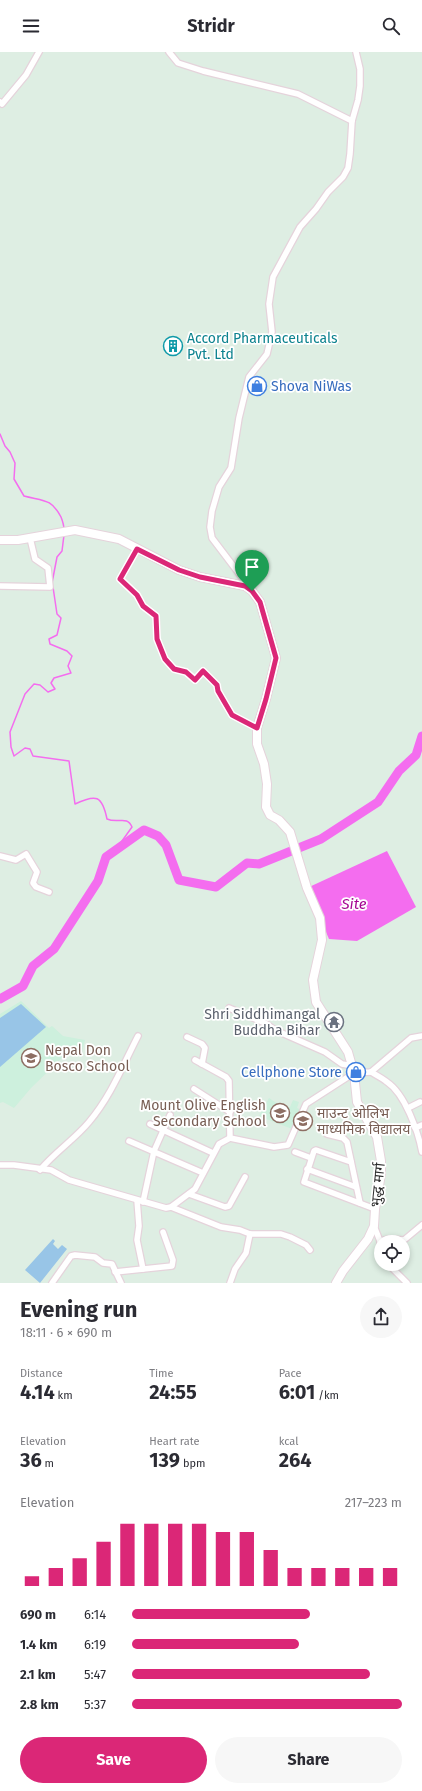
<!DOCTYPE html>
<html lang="en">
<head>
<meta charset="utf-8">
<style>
	body { margin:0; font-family:"Fira Sans","Noto Sans Devanagari",sans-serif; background:#f7f7f7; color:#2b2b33; height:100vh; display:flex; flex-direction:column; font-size:15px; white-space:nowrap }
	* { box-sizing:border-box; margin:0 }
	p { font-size:13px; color:#7c7c81 }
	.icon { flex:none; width:22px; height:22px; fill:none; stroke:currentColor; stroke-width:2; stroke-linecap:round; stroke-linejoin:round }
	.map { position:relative; height:1231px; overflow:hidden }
	.sheet { display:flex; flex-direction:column; background:#fff; flex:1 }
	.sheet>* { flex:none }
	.fabs { position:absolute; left:374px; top:1183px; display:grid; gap:8px }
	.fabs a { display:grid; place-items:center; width:36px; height:36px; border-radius:50%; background:#fff; box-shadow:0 2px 6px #0003; font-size:20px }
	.pin { position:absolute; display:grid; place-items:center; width:34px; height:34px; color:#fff; margin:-41px -17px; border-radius:50% 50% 50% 0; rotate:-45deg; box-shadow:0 0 4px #0007 }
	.pin .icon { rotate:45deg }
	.round { display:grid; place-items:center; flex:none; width:42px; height:42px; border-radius:21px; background:#f7f7f7 }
	.head { display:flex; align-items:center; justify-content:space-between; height:68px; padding:0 20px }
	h1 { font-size:22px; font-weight:700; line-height:30px }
	.figures { display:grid; grid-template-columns:repeat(3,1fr); gap:6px; height:68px; padding:4px 20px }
	.figures div { display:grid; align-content:center }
	.figures b { font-size:20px; font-weight:700 }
	.figures small { font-size:11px; font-weight:400 }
	.figures p { font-size:11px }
	.chart { height:112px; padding:8px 20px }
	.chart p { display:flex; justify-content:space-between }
	.chart svg { width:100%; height:72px; margin-top:4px; stroke:#db2777; stroke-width:6 }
	.primary-button { display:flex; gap:8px; margin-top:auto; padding:8px 20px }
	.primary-button a { flex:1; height:46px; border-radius:24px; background:#db2777; color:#fff; font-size:16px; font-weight:700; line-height:46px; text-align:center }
	.primary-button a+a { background:#f7f7f7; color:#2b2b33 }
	ul { padding:0 20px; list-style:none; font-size:13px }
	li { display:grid; grid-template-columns:64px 48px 1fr; align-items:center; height:30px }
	li i { height:10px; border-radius:5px; background:#db2777 }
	header { display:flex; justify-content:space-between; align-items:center; height:52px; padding:0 20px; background:#fff; font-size:18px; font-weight:700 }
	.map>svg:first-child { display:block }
	.education { fill:#cdf0dd }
	.green { fill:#98c5e7 }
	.water { fill:#f46def }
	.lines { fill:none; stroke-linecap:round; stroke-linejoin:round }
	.stream { stroke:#f46def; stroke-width:1.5 }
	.river { stroke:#f46def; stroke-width:9 }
	.street-casing { stroke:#e5d3db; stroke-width:8 }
	.secondary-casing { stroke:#e5d3db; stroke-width:10 }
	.street { stroke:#fff; stroke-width:5.5 }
	.secondary { stroke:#fff; stroke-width:8 }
	.route-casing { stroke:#fff; stroke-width:8 }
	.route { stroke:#db2777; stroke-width:5 }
	.labels { text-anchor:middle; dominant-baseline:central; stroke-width:3.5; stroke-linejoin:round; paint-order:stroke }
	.culture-label { font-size:14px; fill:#0d838f; stroke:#fff; text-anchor:start }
	.shop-label { font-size:14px; fill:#366cbe; stroke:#fff; text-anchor:start }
	.worship-label { font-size:14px; fill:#5b616d; stroke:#fff; text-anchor:end }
	.education-label { font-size:14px; fill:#785e54; stroke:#fff; text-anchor:start }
	.street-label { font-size:14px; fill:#2c2c2c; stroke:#fff }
	.water-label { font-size:15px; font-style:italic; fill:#a50792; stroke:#fff }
</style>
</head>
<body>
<header><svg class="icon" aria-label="menu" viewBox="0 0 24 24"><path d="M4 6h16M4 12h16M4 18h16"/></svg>Stridr<svg class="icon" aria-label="search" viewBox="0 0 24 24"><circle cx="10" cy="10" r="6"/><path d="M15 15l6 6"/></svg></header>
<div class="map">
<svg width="422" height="1231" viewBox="0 0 422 1231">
	<rect width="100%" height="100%" fill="#deeee3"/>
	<g class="education">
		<polygon points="21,949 49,976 52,974 63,984 85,988 82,1000 69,999 31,1036 14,1056 3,1050 0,1051 0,962"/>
		<polygon points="269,1046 282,1055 290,1055 293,1048 299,1050 297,1056 301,1058 292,1077 259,1064"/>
	</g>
	<g class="green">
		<polygon points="21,952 46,975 0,1015 0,966"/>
		<polygon points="53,1187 55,1189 53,1192 58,1197 62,1193 67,1197 40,1231 25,1218"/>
	</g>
	<polygon class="water" points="387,799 416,855 357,889 329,887 307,836"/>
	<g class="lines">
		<g class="stream">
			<path d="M0,382L5,394L10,400L15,411L14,427L24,444C43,449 51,446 61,465C63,470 64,473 64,478"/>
			<polyline points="52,531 57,505 62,499 64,483"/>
			<path d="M53,535L57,562L61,566L57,583L49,587L50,592L67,599L72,604L68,614L71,621L54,626L51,631L55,637L48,640L40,633L34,632L25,642L10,680L11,695L14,704L25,696L30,697L33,704L69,709L75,752C96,742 102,743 107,767C118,772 127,763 132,775L117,796"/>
		</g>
		<polyline class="river" points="0,947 23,934 33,914 54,897 98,829 106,805 144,778 158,784 166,793 179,828 216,835 247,811 259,812 321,787 378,750 399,719 416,703 422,684"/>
		<defs>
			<g id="street">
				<polyline points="169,0 178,11 203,19 298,42 352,69"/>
				<polyline points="0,50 2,52 26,23 39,0"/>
				<polyline points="137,497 120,527 137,543 143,554 156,564 157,587 165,607 174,617 186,620 195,628 203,619 217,633 218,639 232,663 257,676"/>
				<polyline points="0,534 50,535 48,516 35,507 30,486"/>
				<polyline points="250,536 212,486 210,475 212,459 219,435 231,416 239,366 249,325 267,302 272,280 269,252 273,225 300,175 316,157 328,140 343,125 348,116 350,102 352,69 358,48 360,34 360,17 356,0"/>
				<polyline points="0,804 16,808 26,802 37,820 33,831 36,835 49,840"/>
				<polyline points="229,956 265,971 275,978 325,1000 342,1012 353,1014"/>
				<polyline points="187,985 202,992 205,996 202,1012"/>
				<polyline points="195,1008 226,1025 229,1029 230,1086 274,1095 288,1093 306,1052 354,1021 371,1020 411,986 422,984"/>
				<path d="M371,1020C376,1023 382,1026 387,1030C405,1042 418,1079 422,1100"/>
				<polyline points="194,1037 230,1060"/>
				<polyline points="408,1056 420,1050"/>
				<polyline points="150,1072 213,1101"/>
				<polyline points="415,1076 422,1073"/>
				<polyline points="327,1082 343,1086 347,1090 360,1151"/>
				<polyline points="129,1089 203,1121"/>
				<polyline points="295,1100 311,1106"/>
				<polyline points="351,1110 316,1098 314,1099 304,1130 375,1157"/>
				<polyline points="0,1113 14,1113 51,1118 69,1128 166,1156 171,1155 195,1137 219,1092 230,1086"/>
				<polyline points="307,1117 356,1135"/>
				<path d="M40,1118C55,1100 75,1087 89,1070C111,1044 123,1013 138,984"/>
				<polyline points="189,1142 225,1155 229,1154 245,1125"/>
				<polyline points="137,1148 139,1174 137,1188 143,1217"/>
				<polyline points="143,1150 154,1099 170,1063"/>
				<polyline points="171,1155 221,1175 240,1178 250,1182 281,1182 290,1185 306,1193 310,1198"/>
				<polyline points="374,1174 380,1189 381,1198"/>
				<polyline points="380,1189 390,1187 404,1188 422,1173"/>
				<polyline points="388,1212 407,1231"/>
				<polyline points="115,1220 172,1214 173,1208 163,1180"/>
				<polyline points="52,1231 71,1204 75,1203 95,1205 103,1211 112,1212 121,1231"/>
				<polyline points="230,1231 235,1217 246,1201 250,1182"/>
			</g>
			<polyline id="secondary" points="0,488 18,488 75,478 119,487 179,518 200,525 245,534 252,539 260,550 276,606 266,647 257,676 257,692 264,712 267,732 266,755 270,763 279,768 290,780 307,836 320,866 322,888 313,928 316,950 348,1000 354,1021 357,1050 377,1085 381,1109 381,1122 375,1157 374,1174 368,1187 343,1219 336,1231"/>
		</defs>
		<use href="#street" class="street-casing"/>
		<use href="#secondary" class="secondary-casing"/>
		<use href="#street" class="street"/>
		<use href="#secondary" class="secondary"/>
	</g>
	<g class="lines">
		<defs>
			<polygon id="route" points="137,497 179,518 200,525 245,534 252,539 260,550 276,606 266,647 257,676 232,663 218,639 217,633 203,619 195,628 186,620 174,617 165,607 157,587 156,564 143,554 137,543 120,527"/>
		</defs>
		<use href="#route" class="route-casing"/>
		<use href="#route" class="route"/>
	</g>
	<defs>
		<symbol id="building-ring" viewBox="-11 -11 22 22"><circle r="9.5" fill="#fff" stroke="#0f9aa8" stroke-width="1.5"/><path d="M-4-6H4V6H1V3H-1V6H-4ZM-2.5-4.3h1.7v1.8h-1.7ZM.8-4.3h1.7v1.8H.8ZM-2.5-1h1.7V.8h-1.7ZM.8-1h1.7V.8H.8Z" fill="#0f9aa8"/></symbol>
		<symbol id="shop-ring" viewBox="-11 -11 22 22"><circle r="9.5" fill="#fff" stroke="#3f7fe0" stroke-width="1.5"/><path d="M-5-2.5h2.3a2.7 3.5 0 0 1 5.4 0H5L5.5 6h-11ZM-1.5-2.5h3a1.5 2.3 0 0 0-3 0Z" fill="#3f7fe0"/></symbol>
		<symbol id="temple-ring" viewBox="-11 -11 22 22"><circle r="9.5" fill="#fff" stroke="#6b7280" stroke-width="1.5"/><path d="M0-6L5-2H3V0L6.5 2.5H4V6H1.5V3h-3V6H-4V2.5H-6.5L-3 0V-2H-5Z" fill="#6b7280"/></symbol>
		<symbol id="school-ring" viewBox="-11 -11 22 22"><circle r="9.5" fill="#fff" stroke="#8d6e63" stroke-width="1.5"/><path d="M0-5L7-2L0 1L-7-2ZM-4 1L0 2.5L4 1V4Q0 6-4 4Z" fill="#8d6e63"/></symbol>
	</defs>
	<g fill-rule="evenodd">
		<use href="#building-ring" x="162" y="283" width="22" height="22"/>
		<use href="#shop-ring" x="246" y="323" width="22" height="22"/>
		<use href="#temple-ring" x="323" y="959" width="22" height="22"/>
		<use href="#school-ring" x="20" y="995" width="22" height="22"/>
		<use href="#shop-ring" x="345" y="1009" width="22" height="22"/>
		<use href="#school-ring" x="269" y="1050" width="22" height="22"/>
		<use href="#school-ring" x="292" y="1058" width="22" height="22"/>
	</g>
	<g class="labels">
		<g class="culture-label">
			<text x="187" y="286">Accord Pharmaceuticals<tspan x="187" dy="16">Pvt. Ltd</tspan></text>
		</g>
		<g class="shop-label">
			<text x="271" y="334">Shova NiWas</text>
			<text x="342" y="1020" text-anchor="end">Cellphone Store</text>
		</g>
		<g class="worship-label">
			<text x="320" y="962">Shri Siddhimangal<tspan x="320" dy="16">Buddha Bihar</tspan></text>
		</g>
		<g class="education-label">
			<text x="45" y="998">Nepal Don<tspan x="45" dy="16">Bosco School</tspan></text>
			<text x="266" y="1053" text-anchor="end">Mount Olive English<tspan x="266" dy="16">Secondary School</tspan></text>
			<text x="317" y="1061">माउन्ट ओलिभ<tspan x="317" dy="16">माध्यमिक विद्यालय</tspan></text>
		</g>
		<g class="street-label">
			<text transform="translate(378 1133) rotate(-84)">भुद्ध मार्ग</text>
		</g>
		<g class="water-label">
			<text x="354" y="852">Site</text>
		</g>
	</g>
</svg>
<div class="fabs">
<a><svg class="icon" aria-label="locate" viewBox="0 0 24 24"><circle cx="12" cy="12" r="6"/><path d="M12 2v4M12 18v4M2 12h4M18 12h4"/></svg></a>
</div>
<div class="pin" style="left:252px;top:539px;background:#1e9e55"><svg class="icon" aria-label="arrive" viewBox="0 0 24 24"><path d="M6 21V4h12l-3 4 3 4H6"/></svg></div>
</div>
<section class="sheet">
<div class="head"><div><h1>Evening run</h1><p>18:11 · 6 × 690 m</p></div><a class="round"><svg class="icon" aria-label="share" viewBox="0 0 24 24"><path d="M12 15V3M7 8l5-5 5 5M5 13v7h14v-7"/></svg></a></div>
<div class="figures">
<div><p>Distance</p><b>4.14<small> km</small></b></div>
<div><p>Time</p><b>24:55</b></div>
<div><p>Pace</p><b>6:01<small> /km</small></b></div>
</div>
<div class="figures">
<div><p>Elevation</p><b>36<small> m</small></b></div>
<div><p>Heart rate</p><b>139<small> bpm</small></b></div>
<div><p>kcal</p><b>264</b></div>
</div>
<div class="chart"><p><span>Elevation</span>217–223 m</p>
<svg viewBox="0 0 160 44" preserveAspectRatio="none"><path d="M5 44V38M15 44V33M25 44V27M35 44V17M45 44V6M55 44V6M65 44V6M75 44V6M85 44V11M95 44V11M105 44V22M115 44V33M125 44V33M135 44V33M145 44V33M155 44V33"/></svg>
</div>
<ul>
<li><b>690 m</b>6:14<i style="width:66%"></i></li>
<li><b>1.4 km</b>6:19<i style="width:62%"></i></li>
<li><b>2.1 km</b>5:47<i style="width:88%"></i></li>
<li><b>2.8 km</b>5:37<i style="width:100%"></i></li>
</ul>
<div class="primary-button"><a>Save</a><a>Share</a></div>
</section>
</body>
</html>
